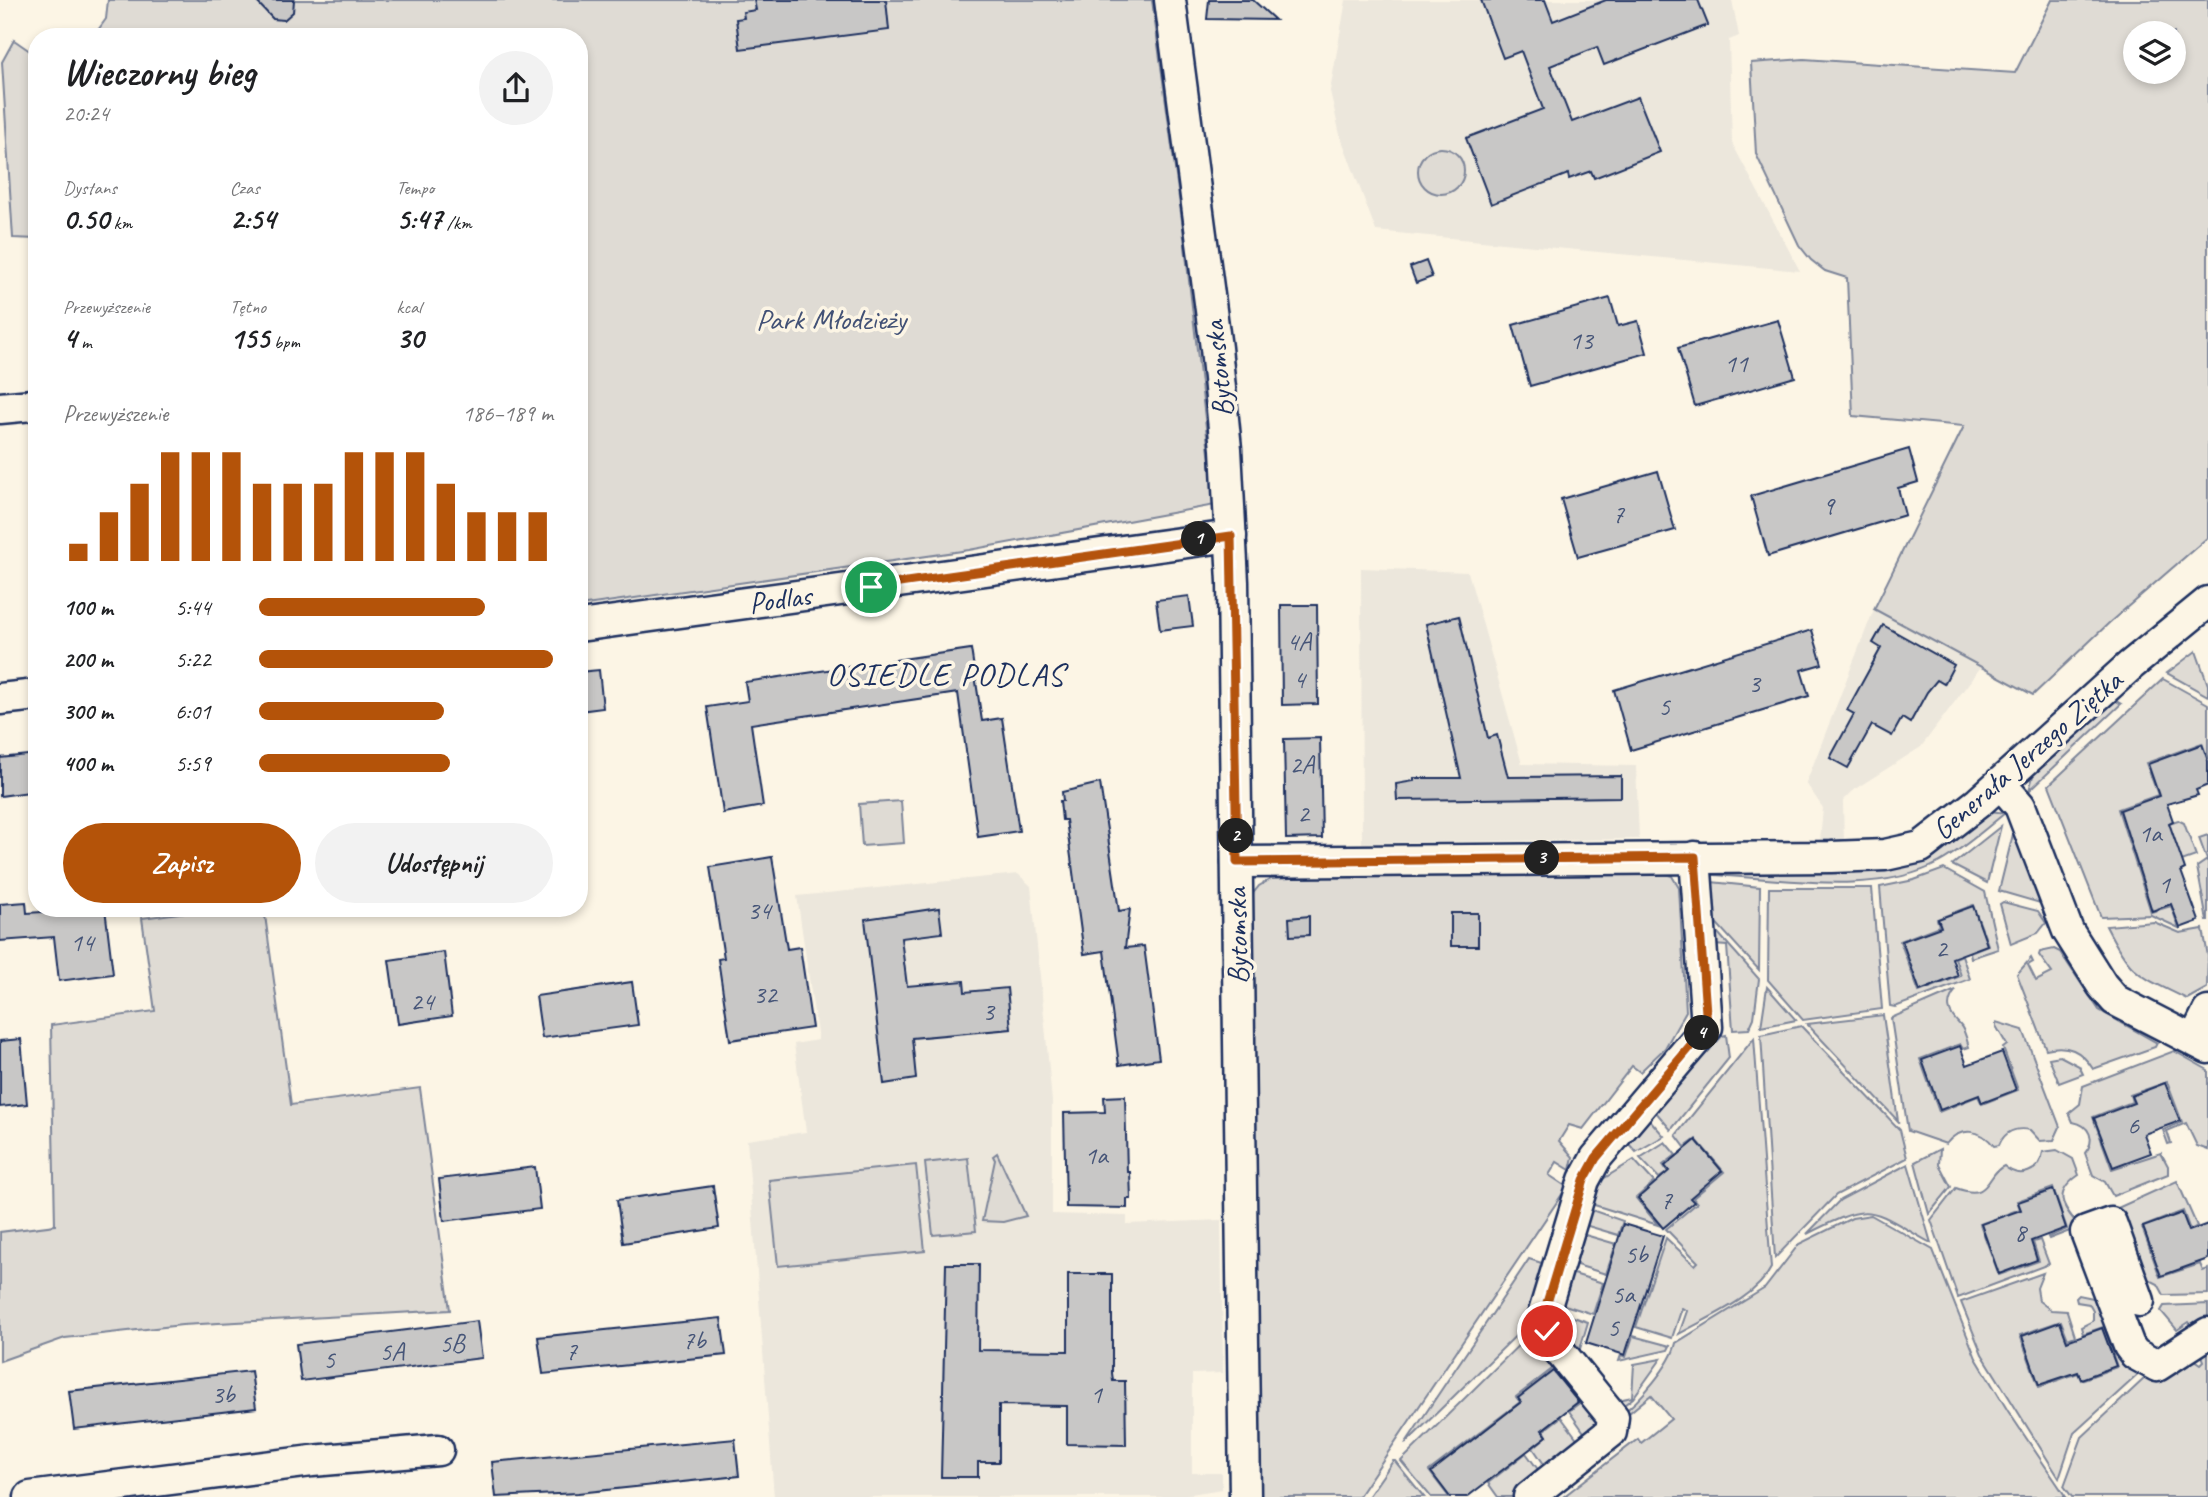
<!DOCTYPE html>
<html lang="pl">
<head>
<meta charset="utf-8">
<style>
	body { margin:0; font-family:Caveat,sans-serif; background:#f2f2f2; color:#202124; height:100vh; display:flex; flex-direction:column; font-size:26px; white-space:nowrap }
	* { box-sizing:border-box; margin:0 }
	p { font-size:23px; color:#757577 }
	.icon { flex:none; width:38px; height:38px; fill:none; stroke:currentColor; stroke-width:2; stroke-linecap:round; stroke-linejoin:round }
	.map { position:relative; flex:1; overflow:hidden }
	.drawer { position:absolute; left:28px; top:28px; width:560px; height:889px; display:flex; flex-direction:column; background:#fff; border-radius:28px; box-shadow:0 4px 10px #0003 }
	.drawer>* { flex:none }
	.controls { position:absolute; left:2123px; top:21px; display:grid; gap:14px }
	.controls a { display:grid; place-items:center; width:63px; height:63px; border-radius:50%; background:#fff; box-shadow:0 4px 10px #0003; font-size:35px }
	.pin { position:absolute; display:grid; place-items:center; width:60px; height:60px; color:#fff; margin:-30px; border:4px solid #fff; border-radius:50%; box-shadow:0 2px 7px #0007 }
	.km { position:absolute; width:35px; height:35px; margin:-18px; border-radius:50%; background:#222; color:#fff; font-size:19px; line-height:35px; text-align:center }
	.round { display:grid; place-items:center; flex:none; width:74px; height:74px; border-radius:37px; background:#f2f2f2 }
	.overview { display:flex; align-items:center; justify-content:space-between; height:119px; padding:0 35px }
	h1 { font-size:38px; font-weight:800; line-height:52px }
	.figures { display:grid; grid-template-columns:repeat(3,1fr); gap:10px; height:119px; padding:7px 35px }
	.figures div { display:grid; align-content:center }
	.figures b { font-size:30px; font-weight:800 }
	.figures small { font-size:19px; font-weight:400 }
	.figures p { font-size:19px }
	.chart { height:196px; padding:14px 35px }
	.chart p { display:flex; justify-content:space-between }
	.chart svg { width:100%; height:126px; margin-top:7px; stroke:#b45309; stroke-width:6 }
	.cta { display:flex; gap:14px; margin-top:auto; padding:14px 35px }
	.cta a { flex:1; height:80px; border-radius:42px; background:#b45309; color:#fff; font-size:28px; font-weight:800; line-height:80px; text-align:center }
	.cta a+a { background:#f2f2f2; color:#202124 }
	ul { padding:0 35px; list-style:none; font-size:23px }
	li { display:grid; grid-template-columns:112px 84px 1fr; align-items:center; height:52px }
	li i { height:18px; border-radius:9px; background:#b45309 }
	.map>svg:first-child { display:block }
	.built { fill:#ece7dc }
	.green { fill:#dfdbd4; stroke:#7d8599; stroke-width:2; fill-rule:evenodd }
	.building { fill:#c8c7c6; stroke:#1b2f5e; stroke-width:2 }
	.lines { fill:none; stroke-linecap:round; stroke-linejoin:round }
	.minor-casing { stroke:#1b2f5e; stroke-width:35 }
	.minor { stroke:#fcf5e5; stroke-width:30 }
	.route-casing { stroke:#fff; stroke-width:14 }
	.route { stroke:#b45309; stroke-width:9 }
	.labels { text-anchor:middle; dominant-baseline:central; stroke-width:7; stroke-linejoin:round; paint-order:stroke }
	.number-label { font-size:26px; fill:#465578 }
	.park-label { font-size:30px; fill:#425176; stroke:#fcf5e5 }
	.street-label { font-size:30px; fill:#1b2f5e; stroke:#fcf5e5 }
	.neighbourhood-label { font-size:32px; letter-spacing:2px; fill:#1b2f5e; stroke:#fcf5e5 }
</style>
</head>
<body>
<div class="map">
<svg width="2208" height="1497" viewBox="0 0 2208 1497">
	<rect width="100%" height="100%" fill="#fcf5e5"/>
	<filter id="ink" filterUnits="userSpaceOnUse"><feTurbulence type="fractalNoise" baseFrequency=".0143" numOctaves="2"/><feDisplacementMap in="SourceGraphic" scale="14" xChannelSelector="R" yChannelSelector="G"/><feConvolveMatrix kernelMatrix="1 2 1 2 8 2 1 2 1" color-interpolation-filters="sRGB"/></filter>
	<g filter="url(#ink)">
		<g class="built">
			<polygon points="1346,0 1732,0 1739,36 1729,40 1732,143 1800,271 1376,231 1340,135 1330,91"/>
			<polygon points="1361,568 1468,572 1522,764 1636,766 1639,839 1362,843"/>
			<polygon points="1874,609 1980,668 1921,747 1855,789 1843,801 1844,846 1820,841 1823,808 1806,783"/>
			<polygon points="1018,874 1031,886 1046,1036 1052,1102 1052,1214 1127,1216 1127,1224 1221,1220 1223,1373 1192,1374 1192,1473 1222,1473 1222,1489 1172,1497 774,1497 747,1140 806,1132 794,1044 818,1040 797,896"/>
		</g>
		<g class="green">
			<polygon points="108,0 1152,0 1182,220 1215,505 969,550 579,606 579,37 93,37 106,19"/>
			<path d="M2052,0H2208V537L2109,623L2033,695L1874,609L1964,426L1853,416L1847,278L1825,271L1811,260L1799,245L1756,154L1751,63L1804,59L2015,73ZM2174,33V72H2135V33Z"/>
			<polygon points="14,40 37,56 37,239 13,238 2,62"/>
			<circle cx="1441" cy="171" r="23"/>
			<polygon points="2196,651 2208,685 2208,696 2167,673"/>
			<polygon points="2163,679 2208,704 2208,759 2202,743 2146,763 2158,795 2118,809 2151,912 2171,906 2179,928 2151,915 2101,917 2049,785"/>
			<polygon points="2113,699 2121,704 2029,791 2035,768"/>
			<polygon points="901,801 904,843 862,846 859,804"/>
			<path d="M1990,811L2005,813C1984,830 1963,849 1940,862C1879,896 1783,879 1715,875L1722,869L1801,868Z"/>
			<polygon points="2178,820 2184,823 2196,856 2179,862 2169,823"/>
			<polygon points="2016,822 2047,905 1999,891"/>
			<polygon points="2001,826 1987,883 1952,865"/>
			<polygon points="2208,835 2208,921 2207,921 2197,867 2207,860 2199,838"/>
			<polygon points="1944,869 1985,892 1998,949 1971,958 1970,952 1988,945 1973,905 1937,919 1939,926 1900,941 1919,992 1961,976 1955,958 1962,955 1970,979 1895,1007 1890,1006 1880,887 1914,880"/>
			<polygon points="1665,874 1672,876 1679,888 1686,1011 1665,1048 1640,1072 1632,1066 1583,1129 1569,1125 1559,1141 1573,1157 1570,1170 1557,1162 1549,1175 1567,1187 1358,1497 1256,1497 1247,901 1259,886 1271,879 1349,875"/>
			<polygon points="1711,882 1760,887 1759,970 1709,915"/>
			<polygon points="1769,888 1872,888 1882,1009 1803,1020 1768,980"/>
			<polygon points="2003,902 2038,911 2046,923 2038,933 2011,944 2000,904"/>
			<polygon points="216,908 264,908 291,1105 420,1088 450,1310 182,1325 65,1338 0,1361 0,1232 55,1225 51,1025 155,1011 142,918"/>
			<path d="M2154,922L2180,933L2203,929L2208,956L2207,988L2187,999C2137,974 2132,977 2106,926Z"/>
			<polygon points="1710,924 1759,979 1754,1018 1749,1029 1733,1030 1727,946 1714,945"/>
			<path d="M2054,949L2060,952L2099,1010L2157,1043L2155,1047L2093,1069C2081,1050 2068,1044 2046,1049L2017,974L2031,958L2033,962L2028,965L2036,981L2052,973L2039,955L2040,952Z"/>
			<polygon points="1767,987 1796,1020 1761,1027"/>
			<path d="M1956,990C1944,1004 1949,1014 1960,1025C1965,1030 1967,1041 1969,1047L1963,1049L1960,1044L1920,1059L1939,1112L1978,1096L1982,1104L2018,1090L2003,1048L2007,1045L1996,1026V1022L2023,1030L2060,1127L2054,1140L2040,1141L2030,1130C2015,1127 2005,1131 1999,1145L1994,1146C1981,1129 1960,1126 1946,1144L1908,1131L1891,1018Z"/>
			<polygon points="1883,1015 1898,1121 1807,1024"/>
			<polygon points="1801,1026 1900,1130 1907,1158 1836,1195 1775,1258 1761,1035"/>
			<polygon points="1726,1035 1729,1058 1671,1130 1655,1111 1722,1036"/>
			<path d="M1754,1038L1771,1268C1755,1299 1708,1317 1679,1334L1687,1311L1682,1308L1672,1338L1636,1327L1666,1238L1695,1265L1698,1262L1666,1229L1697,1203L1693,1198L1724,1172L1696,1139L1685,1147L1676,1135Z"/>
			<path d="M2174,1051L2208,1070V1150L2197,1146L2186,1123L2167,1131L2171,1143L2168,1144L2163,1130L2182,1122L2167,1082L2130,1095L2132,1102L2093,1117L2112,1169L2161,1153L2168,1166V1174L2113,1196L2105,1182L2093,1175L2085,1153C2096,1140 2090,1125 2073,1122L2069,1113L2080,1104L2083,1086Z"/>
			<polygon points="2060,1056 2079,1066 2083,1074 2059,1083 2049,1058"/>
			<polygon points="1649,1119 1664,1136 1636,1152 1628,1143"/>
			<polygon points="1665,1142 1676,1155 1663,1165 1668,1172 1659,1178 1640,1158"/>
			<polygon points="1940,1149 1939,1164 1951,1187 1929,1214 1915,1162"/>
			<path d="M2057,1150L2073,1159L2079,1175C2053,1193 2061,1205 2080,1227L2049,1239L2048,1237L2067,1229L2053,1188L2017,1201L2020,1209L1980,1224L1999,1275L2039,1261L2033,1242L2040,1240L2049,1264L1958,1298L1931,1220L1956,1188C1992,1202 1986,1173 2004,1166C2020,1180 2040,1172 2043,1152Z"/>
			<polygon points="997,1153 1026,1216 1003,1222 982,1221 995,1160 993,1156"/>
			<polygon points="968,1158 976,1231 933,1235 925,1163"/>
			<polygon points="1634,1160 1654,1182 1636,1198 1658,1225 1585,1202 1590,1187"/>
			<path d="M1908,1164L1931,1243C1868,1208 1874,1200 1807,1234L1840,1200Z"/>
			<polygon points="916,1165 925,1251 778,1266 769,1180"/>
			<polygon points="2177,1181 2197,1226 2190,1230 2183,1211 2142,1227 2160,1277 2200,1264 2203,1271 2208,1269 2208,1294 2164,1295 2158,1284 2144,1277 2111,1211"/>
			<polygon points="1583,1207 1623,1221 1618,1235 1578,1223"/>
			<path d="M1871,1215L1933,1250L1976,1358L2008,1411L2066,1497H1563L1638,1439L1641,1443L1671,1419L1651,1395L1629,1413L1620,1415C1639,1402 1671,1365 1676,1343L1765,1288L1799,1244L1852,1218Z"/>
			<polygon points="1575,1232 1616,1244 1606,1274 1567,1262"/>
			<polygon points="1529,1259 1551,1266 1537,1315 1405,1444"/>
			<polygon points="1564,1271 1603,1283 1593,1314 1555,1302"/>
			<polygon points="2043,1273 2037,1288 2039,1301 2051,1310 2067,1311 2075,1336 2068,1339 2061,1321 2020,1335 2039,1387 2078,1373 2081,1380 2117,1367 2103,1327 2083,1334 2081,1327 2093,1321 2093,1311 2089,1304 2077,1302 2076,1298 2079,1295 2107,1301 2142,1371 2074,1433 2059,1478 1982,1354 1961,1302"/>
			<polygon points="2208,1304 2208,1327 2198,1334 2189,1322 2177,1330 2161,1311 2164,1306"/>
			<polygon points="1553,1310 1588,1322 1580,1349 1567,1348"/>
			<polygon points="1536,1328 1598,1422 1588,1438 1569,1411 1582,1401 1556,1366 1516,1397 1520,1402 1429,1471 1449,1497 1431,1497 1401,1461"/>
			<polygon points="1633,1336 1670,1346 1668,1350 1619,1361 1621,1355 1626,1357"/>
			<polygon points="2208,1339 2208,1497 2072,1497 2064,1486 2082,1437 2146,1377 2185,1353 2201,1364 2204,1361 2200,1350"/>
			<polygon points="1661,1359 1633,1398 1616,1411 1613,1401 1632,1397 1634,1364"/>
			<polygon points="1561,1417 1581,1444 1548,1470 1533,1448 1547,1436 1544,1430"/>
			<polygon points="1526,1453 1542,1475 1514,1497 1498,1497 1488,1483"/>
			<polygon points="1393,1461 1395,1461 1424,1497 1368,1497"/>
		</g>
		<g class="building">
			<polygon points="255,0 294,0 293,12 284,20 273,19"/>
			<polygon points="754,0 886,0 889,30 740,49 736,19 744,18 743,12 756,10"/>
			<polygon points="1209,0 1253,0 1275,20 1207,19"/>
			<polygon points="1481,0 1545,0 1553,21 1606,0 1698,0 1708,25 1604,65 1597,47 1550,66 1572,122 1638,97 1660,152 1594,178 1591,171 1569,179 1568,174 1491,204 1466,138 1543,109 1521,51 1503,58"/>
			<polygon points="1426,261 1432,277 1416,283 1410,267"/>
			<polygon points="1610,298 1618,326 1638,321 1647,353 1530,386 1513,325"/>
			<polygon points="1778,320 1795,377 1695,406 1678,348"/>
			<polygon points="1909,449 1918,482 1898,488 1905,515 1768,556 1751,496"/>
			<polygon points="1658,471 1675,530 1578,557 1561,499"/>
			<polygon points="1189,596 1193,626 1160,630 1156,600"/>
			<polygon points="1281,605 1317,605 1318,704 1282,705"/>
			<polygon points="1459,616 1488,738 1497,735 1508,777 1621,776 1621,797 1397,800 1396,784 1414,781 1414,778 1461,778 1426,624"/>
			<polygon points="1883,625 1954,665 1944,684 1937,680 1927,692 1910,723 1902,718 1892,736 1872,725 1848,768 1830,758 1854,714 1847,710 1881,648 1873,643"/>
			<polygon points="1812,630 1822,664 1801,670 1809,696 1631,750 1614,690"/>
			<polygon points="971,649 982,721 1002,718 1019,831 978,837 958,693 751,724 763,806 723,813 707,707 748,701 745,682"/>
			<polygon points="599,670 603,708 579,711 579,672"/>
			<polygon points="1320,738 1322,838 1286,839 1284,739"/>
			<polygon points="2202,744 2208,761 2208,785 2196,790 2198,795 2167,804 2173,821 2169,823 2185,869 2181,871 2199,921 2180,928 2171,904 2152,911 2120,810 2159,796 2148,764"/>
			<polygon points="37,754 37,791 0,796 0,758"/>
			<polygon points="1100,783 1119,911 1130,909 1125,948 1144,946 1159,1059 1119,1065 1104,951 1084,954 1066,820 1062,820 1060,801 1063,801 1062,792"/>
			<polygon points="772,857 787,949 800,947 812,1028 730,1040 718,959 724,958 710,867"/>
			<polygon points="26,902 27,913 105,908 113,974 59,981 54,937 0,941 0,904"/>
			<polygon points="1973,906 1987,945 1952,958 1958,976 1920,991 1902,941 1941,927 1938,919"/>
			<polygon points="939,908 942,933 901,938 907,986 964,981 965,992 1007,988 1011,1029 912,1038 916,1079 884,1084 865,919"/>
			<rect x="1451" y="913" width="27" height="33"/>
			<polygon points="1309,916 1309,935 1290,936 1289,918"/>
			<polygon points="444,952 452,1016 398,1024 389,960"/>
			<polygon points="632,982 638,1025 542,1038 536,996"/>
			<polygon points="21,1039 27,1104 0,1107 0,1041"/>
			<polygon points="1960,1046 1967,1065 2002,1052 2016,1090 1982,1103 1979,1095 1940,1110 1922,1060"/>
			<polygon points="2165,1083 2180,1121 2144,1134 2151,1153 2113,1167 2094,1118 2134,1103 2131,1096"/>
			<polygon points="1125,1096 1127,1172 1130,1172 1131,1199 1127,1199 1127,1208 1066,1207 1064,1113 1105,1112 1104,1097"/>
			<polygon points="1696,1140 1722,1171 1690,1198 1694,1202 1663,1228 1638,1198 1669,1171 1665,1166"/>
			<polygon points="535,1167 540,1209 444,1221 439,1179"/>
			<polygon points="713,1186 719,1228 623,1243 617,1200"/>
			<polygon points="2053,1190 2066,1228 2031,1241 2037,1260 1999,1274 1981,1224 2021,1210 2018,1202"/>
			<polygon points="2182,1213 2189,1231 2208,1224 2208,1259 2161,1276 2143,1227"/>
			<polygon points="1623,1224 1663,1236 1625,1355 1586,1343"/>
			<polygon points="946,1264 979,1264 978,1350 1068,1351 1068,1274 1112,1274 1112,1373 1113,1381 1125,1381 1126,1445 1067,1444 1067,1406 999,1405 999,1462 978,1462 978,1477 941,1477"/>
			<polygon points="721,1318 726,1355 543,1374 538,1337"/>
			<polygon points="477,1321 482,1358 301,1381 296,1344"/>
			<polygon points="2060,1322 2067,1341 2102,1328 2116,1366 2081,1379 2078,1372 2039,1385 2022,1336"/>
			<polygon points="251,1371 256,1408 74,1429 69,1391"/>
			<polygon points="1553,1371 1578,1402 1542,1430 1547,1436 1467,1497 1450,1497 1431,1472 1521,1402 1518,1398"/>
			<polygon points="735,1439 739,1476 578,1493 496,1497 492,1462"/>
		</g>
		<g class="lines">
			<defs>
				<g id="minor">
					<polyline points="1170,0 1216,348 1226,449 1233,582 1245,1497"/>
					<polyline points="0,408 32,405"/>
					<polyline points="579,626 1231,536"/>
					<polyline points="0,699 37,695"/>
					<polyline points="2000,783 2020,806 2068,931 2102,985 2115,1000 2208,1048"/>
					<polyline points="1237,862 1831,857 1885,855 1921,847 1979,802 2131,665 2208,602"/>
					<polyline points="2194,1040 2208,1012"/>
					<polyline points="2139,1301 2111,1223 2086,1232 2129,1346 2135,1354 2157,1366 2208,1333"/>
					<polyline points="30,1497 312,1461 438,1450"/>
					<polyline points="1529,1497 1611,1432 1613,1417 1553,1343 1543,1316 1584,1180 1596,1158 1707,1027 1695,857"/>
				</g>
			</defs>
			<use href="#minor" class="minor-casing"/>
			<use href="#minor" class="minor"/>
		</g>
	</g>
	<g class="lines" filter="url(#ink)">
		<defs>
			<polyline id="route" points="871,587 1231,536 1237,862 1695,857 1707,1027 1596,1158 1584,1180 1543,1316 1547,1331"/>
		</defs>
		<use href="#route" class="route-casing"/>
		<use href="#route" class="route"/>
	</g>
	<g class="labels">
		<g class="number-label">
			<text x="1581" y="340">13</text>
			<text x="1736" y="363">11</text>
			<text x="1828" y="505">9</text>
			<text x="1618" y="514">7</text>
			<text x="1299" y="641">4A</text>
			<text x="1299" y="679">4</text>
			<text x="1754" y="683">3</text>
			<text x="1664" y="706">5</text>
			<text x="1302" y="764">2A</text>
			<text x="1303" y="813">2</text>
			<text x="2150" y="833">1a</text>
			<text x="2164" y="884">1</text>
			<text x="759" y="910">34</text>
			<text x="82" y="942">14</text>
			<text x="1941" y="948">2</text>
			<text x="765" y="994">32</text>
			<text x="422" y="1001">24</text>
			<text x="988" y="1011">3</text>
			<text x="2133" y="1125">6</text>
			<text x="1096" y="1155">1a</text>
			<text x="1666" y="1200">7</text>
			<text x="2020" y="1232">8</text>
			<text x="1636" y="1254">5b</text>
			<text x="1623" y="1294">5a</text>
			<text x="1613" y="1327">5</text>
			<text x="694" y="1340">7b</text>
			<text x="452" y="1343">5B</text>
			<text x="392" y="1351">5A</text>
			<text x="571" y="1351">7</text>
			<text x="329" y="1359">5</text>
			<text x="223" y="1394">3b</text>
			<text x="1096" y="1394">1</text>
		</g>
		<g class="park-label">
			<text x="831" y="319">Park Młodzieży</text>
		</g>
		<g class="street-label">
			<text transform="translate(1218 369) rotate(-96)">Bytomska</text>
			<text transform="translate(780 599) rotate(-8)">Podlas</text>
			<text transform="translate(2027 755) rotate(-41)">Generała Jerzego Ziętka</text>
			<text transform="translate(1237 936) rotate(-91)">Bytomska</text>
		</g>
		<g class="neighbourhood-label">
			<text x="946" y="674">OSIEDLE PODLAS</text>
		</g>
	</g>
</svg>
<div class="controls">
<a><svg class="icon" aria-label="layers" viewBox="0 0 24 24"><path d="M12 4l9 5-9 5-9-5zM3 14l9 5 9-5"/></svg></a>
</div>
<div class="pin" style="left:871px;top:587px;background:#1e9e55"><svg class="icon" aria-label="arrive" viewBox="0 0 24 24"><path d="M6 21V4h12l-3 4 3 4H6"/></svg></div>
<div class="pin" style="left:1547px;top:1331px;background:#d93025"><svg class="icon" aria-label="check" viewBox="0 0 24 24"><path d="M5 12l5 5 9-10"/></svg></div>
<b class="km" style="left:1199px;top:539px">1</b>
<b class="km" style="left:1236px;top:836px">2</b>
<b class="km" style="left:1542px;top:858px">3</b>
<b class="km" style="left:1702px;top:1033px">4</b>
<section class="drawer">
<div class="overview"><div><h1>Wieczorny bieg</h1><p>20:24</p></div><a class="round"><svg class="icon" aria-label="share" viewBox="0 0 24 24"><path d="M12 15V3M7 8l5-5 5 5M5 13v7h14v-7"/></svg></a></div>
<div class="figures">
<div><p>Dystans</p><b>0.50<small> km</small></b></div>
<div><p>Czas</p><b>2:54</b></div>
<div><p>Tempo</p><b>5:47<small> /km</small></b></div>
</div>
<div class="figures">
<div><p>Przewyższenie</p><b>4<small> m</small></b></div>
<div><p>Tętno</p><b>155<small> bpm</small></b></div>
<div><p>kcal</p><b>30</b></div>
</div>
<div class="chart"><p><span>Przewyższenie</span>186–189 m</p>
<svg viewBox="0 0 160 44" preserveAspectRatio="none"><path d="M5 44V38M15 44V27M25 44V17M35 44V6M45 44V6M55 44V6M65 44V17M75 44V17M85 44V17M95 44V6M105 44V6M115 44V6M125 44V17M135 44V27M145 44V27M155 44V27"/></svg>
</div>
<ul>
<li><b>100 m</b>5:44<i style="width:77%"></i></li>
<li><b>200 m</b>5:22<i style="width:100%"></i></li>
<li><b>300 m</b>6:01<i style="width:63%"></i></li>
<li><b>400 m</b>5:59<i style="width:65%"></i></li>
</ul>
<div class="cta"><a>Zapisz</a><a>Udostępnij</a></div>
</section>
</div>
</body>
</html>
